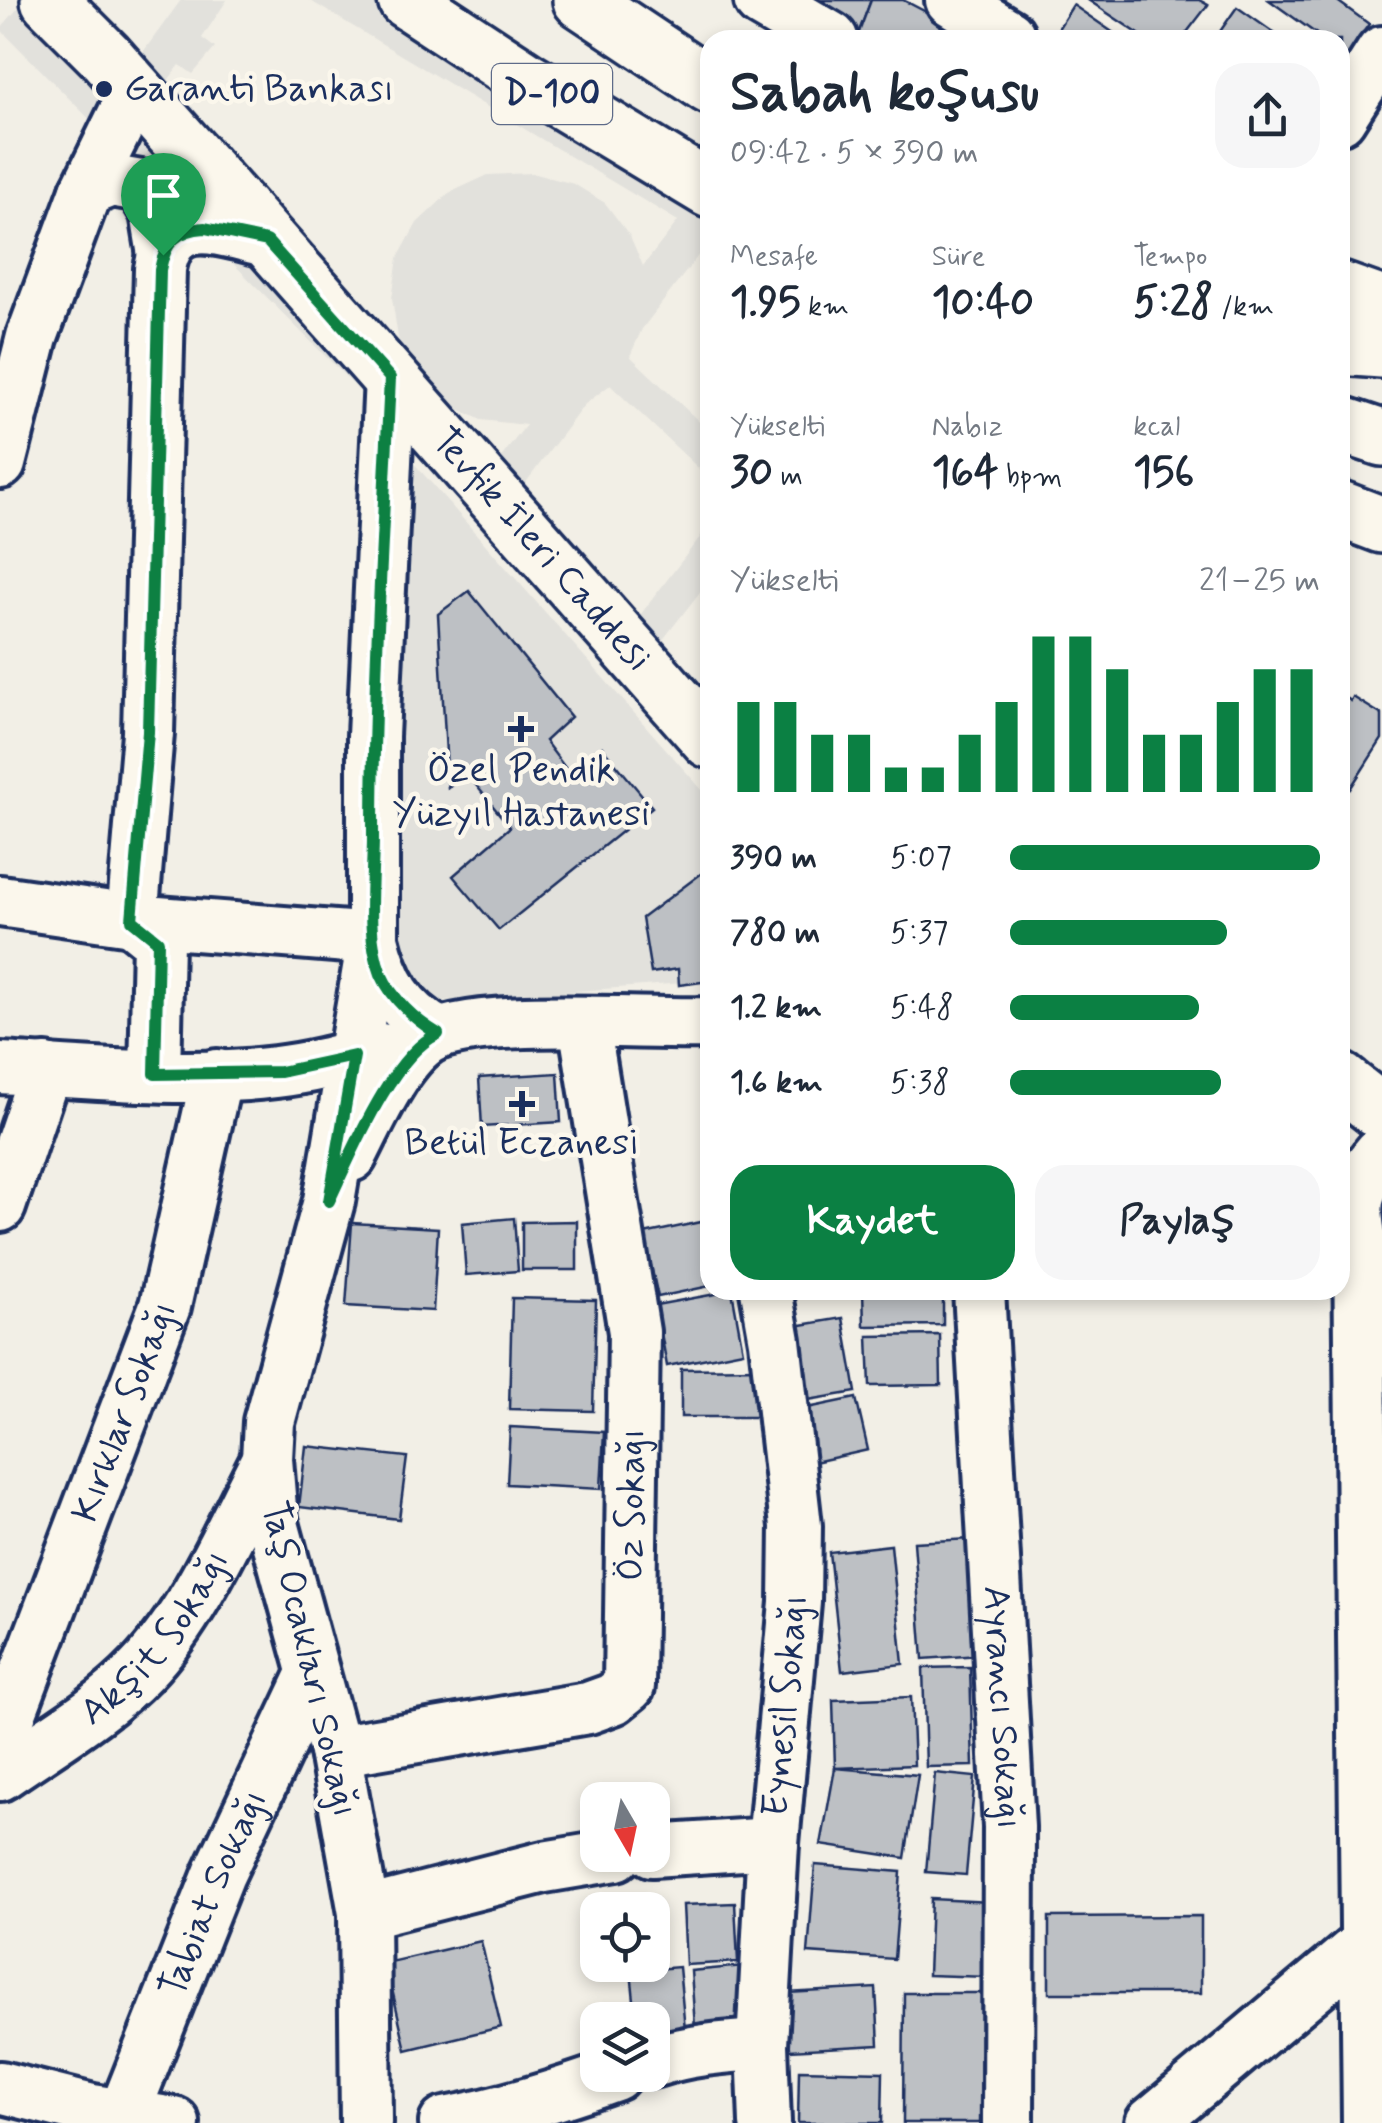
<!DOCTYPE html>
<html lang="tr">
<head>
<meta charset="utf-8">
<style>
	body { margin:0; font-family:Mynerve,sans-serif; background:#f6f6f7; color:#1f2937; height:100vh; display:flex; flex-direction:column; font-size:38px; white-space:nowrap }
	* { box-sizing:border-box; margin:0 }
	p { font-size:32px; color:#747a83 }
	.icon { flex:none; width:55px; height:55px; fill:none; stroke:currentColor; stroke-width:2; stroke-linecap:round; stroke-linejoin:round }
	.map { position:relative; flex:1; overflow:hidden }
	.panel { position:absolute; left:700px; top:30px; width:650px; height:1270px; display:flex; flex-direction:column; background:#fff; border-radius:30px; box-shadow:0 5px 15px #0003 }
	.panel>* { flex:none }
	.needle { width:65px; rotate:171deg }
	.buttons { position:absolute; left:580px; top:1782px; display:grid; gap:20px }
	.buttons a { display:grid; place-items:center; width:90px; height:90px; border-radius:20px; background:#fff; box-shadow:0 5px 15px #0003; font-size:50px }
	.pin { position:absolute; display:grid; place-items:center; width:85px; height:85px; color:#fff; margin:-102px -42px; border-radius:50% 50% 50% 0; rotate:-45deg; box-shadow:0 0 10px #0007 }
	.pin .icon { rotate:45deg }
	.round { display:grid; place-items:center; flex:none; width:105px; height:105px; border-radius:30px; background:#f6f6f7 }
	.summary { display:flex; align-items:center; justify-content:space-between; height:170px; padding:0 30px }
	h1 { font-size:55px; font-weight:800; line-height:75px }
	.metrics { display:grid; grid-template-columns:repeat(3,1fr); gap:15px; height:170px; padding:10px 30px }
	.metrics div { display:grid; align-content:center }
	.metrics b { font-size:42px; font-weight:800 }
	.metrics small { font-size:28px; font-weight:400 }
	.metrics p { font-size:28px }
	.chart { height:280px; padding:20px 30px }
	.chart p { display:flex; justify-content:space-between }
	.chart svg { width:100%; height:180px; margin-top:10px; stroke:#0b8043; stroke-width:6 }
	.primary-button { display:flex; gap:20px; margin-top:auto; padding:20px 30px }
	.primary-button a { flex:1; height:115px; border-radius:30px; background:#0b8043; color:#fff; font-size:40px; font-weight:800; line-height:115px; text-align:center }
	.primary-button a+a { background:#f6f6f7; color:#1f2937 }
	ul { padding:0 30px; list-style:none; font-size:32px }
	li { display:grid; grid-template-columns:160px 120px 1fr; align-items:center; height:75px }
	li i { height:25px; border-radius:12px; background:#0b8043 }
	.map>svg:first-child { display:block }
	.built { fill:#e2e1dc }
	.building { fill:#bdc0c4; stroke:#1b2f5e; stroke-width:2.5 }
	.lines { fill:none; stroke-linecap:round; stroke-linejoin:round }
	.minor-casing { stroke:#1b2f5e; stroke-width:58 }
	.major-casing { stroke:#1b2f5e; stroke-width:62 }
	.highway-casing { stroke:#1b2f5e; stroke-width:62 }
	.minor { stroke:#fbf7ec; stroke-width:50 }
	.major { stroke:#fbf7ec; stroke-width:55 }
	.highway { stroke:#fbf7ec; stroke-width:55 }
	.route-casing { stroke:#fff; stroke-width:20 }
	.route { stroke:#0b8043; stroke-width:12 }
	.poi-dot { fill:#1b2f5e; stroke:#fbf7ec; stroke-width:4 }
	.labels { text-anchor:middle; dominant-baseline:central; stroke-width:9; stroke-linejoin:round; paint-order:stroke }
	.shield { fill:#fbf7ec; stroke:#5e6b89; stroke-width:2.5 }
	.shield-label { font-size:35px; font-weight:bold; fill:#1b2f5e }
	.poi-label { font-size:38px; fill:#1b2f5e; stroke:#fbf7ec }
	.street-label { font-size:38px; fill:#1b2f5e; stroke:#fbf7ec }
</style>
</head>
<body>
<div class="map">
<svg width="1382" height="2123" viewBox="0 0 1382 2123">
	<rect width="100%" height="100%" fill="#f2efe6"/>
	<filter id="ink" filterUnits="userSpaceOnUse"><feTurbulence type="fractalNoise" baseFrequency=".01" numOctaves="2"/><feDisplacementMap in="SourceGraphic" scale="20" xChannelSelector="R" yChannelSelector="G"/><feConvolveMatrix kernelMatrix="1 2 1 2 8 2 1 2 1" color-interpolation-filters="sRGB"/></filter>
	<g filter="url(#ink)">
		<g class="built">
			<polygon points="181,0 227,0 202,38 215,48 193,74 180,65 135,122 487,476 526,425 481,420 445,402 416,374 398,338 392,298 398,258 417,223 449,193 488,175 532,173 574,184 605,203 630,236 643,266 678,221 309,0 369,0 710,203 710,240 642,329 630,356 710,432 710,479 610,385 584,405 512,501 634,623 710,524 710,579 658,646 710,743 0,29 19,7 111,96"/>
			<polygon points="396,443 710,799 710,981 444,1001 429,997 417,989 395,952"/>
		</g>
		<g class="building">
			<polygon points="809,0 871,0 856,40"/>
			<polygon points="871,0 903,0 976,38 856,40"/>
			<polygon points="1088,0 1199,0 1208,5 1181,40 1148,40"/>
			<polygon points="1269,0 1336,0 1369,24 1347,56 1340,51 1340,40 1325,40"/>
			<polygon points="1073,5 1124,40 1051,40"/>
			<polygon points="1237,7 1284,40 1214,40"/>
			<polygon points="469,591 571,717 545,741 569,773 602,747 652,807 499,930 453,876 510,827 467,774 448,788 438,614"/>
			<polygon points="1340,694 1351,701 1353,697 1382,715 1382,739 1350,789 1340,783"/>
			<polygon points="710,867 710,981 679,985 678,969 651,973 642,918"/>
			<polygon points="558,1073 561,1122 482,1127 479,1078"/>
			<polygon points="514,1218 518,1271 466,1275 462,1223"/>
			<polygon points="710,1220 710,1286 658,1297 644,1234"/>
			<polygon points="577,1221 577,1270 522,1270 522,1222"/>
			<polygon points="352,1223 438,1228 433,1311 346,1306"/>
			<polygon points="863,1290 943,1290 943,1325 864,1326"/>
			<polygon points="732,1291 743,1351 667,1366 656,1305"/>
			<polygon points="512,1298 596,1300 593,1411 509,1409"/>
			<polygon points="843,1318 856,1392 802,1401 789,1327"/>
			<polygon points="940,1335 941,1385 870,1386 868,1336"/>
			<polygon points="759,1368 759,1417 681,1417 681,1369"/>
			<polygon points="856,1398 868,1450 810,1463 798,1410"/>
			<polygon points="510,1427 604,1432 601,1489 507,1484"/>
			<polygon points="306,1446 407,1457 399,1519 299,1507"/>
			<polygon points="971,1539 979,1655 923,1659 914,1542"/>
			<polygon points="891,1545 903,1664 842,1671 829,1552"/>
			<polygon points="970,1667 973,1766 926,1767 923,1668"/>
			<polygon points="911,1697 914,1765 835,1768 833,1700"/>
			<polygon points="835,1768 918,1775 905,1858 821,1845"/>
			<polygon points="935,1773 975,1777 966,1875 926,1872"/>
			<polygon points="815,1865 901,1872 894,1959 808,1953"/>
			<polygon points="931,1899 990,1902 988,1977 928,1975"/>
			<polygon points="735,1903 738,1962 686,1965 683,1905"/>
			<polygon points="1201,1916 1201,1993 1049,1993 1049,1917"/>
			<polygon points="481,1941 501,2027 406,2050 386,1963"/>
			<polygon points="744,1966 750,2037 696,2041 691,1971"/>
			<polygon points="679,1967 686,2040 652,2043 652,2020 636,2020 631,1971"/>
			<polygon points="876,1988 879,2045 790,2050 787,1993"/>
			<polygon points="904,1993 981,1993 980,2123 903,2123"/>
			<polygon points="799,2070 883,2072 882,2123 798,2123"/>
		</g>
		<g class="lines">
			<defs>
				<g id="minor">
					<polyline points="951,0 1009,35"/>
					<polyline points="1340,118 1382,52"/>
					<polyline points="86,191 111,181 141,186 156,212 163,255"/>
					<polyline points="0,463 32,337 86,191 135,91"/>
					<polyline points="0,901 132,920 373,939"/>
					<path d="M373,939C383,981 399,1012 439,1033"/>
					<path d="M0,1068C88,1073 189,1083 276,1072C312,1068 347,1058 381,1049"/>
					<path d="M155,1074L158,941L132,920L148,733L160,269C170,207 224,232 267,241"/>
					<path d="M351,1156C369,1121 394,1063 426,1040C469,1010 650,1026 710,1023"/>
					<polyline points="0,1206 46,1070"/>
					<polyline points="1359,1243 1368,2123"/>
					<path id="s1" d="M979,1290L1009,1827L1008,2123"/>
					<path id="s2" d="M0,1741L165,1306L217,1075"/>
					<path id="s3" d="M335,1751L588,1708L613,1699L629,1686L634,1332L584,1023"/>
					<path id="s4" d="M0,1775C47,1742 102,1711 141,1670C195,1614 231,1528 267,1459"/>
					<polyline points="652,1851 773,1843"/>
					<polyline points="364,1913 544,1867 616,1855"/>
					<path d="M652,2062C688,2050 725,2047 762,2045"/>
					<polyline points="0,2087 92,2110 174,2123"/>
					<path id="s5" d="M123,2116L219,1874L312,1676"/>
					<polyline points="366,2123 364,1913 335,1751 272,1520 267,1459 269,1422 329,1201 373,939 373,736 390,378"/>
					<path d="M445,2123C503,2113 559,2095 615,2075"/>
					<path id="s6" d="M765,2123L762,2045L773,1843L795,1602L796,1526L775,1341L766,1290"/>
					<polyline points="1151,2123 1369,1940 1382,1940"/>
				</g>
				<g id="major">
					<path id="s7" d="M49,0L106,57L710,740"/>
					<polyline points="762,0 830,40"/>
					<polyline points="1340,290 1382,305"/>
					<polyline points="1340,1080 1382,1113"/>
					<path d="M1359,1243C1350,1200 1354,1187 1382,1154"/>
				</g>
				<g id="highway">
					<polyline points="406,0 526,79 710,190"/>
					<polyline points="581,0 710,86"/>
					<polyline points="1340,347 1382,350"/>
					<polyline points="1340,424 1382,438"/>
					<polyline points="1340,509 1382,525"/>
				</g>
			</defs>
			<use href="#minor" class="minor-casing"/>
			<use href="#major" class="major-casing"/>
			<use href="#highway" class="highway-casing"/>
			<use href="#minor" class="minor"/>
			<use href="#major" class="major"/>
			<use href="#highway" class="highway"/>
		</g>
	</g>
	<g class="lines" filter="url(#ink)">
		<defs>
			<path id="route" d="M205,228L267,241L390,378C383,531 373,684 373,837C373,880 365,933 381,974C392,999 415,1020 438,1034C392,1054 351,1155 329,1201L354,1056L280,1072L155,1074L158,941L132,920L148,732L160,270C165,242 177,230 205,228Z"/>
		</defs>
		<use href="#route" class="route-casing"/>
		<use href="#route" class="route"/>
	</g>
	<g class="poi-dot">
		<circle cx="104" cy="89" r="10"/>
		<path d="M516 714h10v10h10v10h-10v10h-10v-10h-10v-10h10z"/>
		<path d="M517 1089h10v10h10v10h-10v10h-10v-10h-10v-10h10z"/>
	</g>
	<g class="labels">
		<rect class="shield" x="492" y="64" width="120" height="60" rx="8"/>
		<g class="shield-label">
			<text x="552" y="94">D-100</text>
		</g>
		<g class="poi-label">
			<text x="124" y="89" text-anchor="start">Garanti Bankası</text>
			<text x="521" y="770">Özel Pendik<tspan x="521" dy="44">Yüzyıl Hastanesi</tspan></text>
			<text x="522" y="1143">Betül Eczanesi</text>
		</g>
		<g class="street-label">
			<text stroke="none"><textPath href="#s7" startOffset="738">Tevfik İleri Caddesi</textPath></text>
			<text stroke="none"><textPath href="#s2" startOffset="352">Kırklar Sokağı</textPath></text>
			<text stroke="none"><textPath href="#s3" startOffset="485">Öz Sokağı</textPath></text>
			<text stroke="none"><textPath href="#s4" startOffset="210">Akşit Sokağı</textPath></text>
			<text transform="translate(309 1659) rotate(77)">Taş Ocakları Sokağı</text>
			<text stroke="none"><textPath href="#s6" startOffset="418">Eynesil Sokağı</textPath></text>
			<text stroke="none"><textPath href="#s1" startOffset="418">Ayrancı Sokağı</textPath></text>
			<text stroke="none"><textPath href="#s5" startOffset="240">Tabiat Sokağı</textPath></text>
		</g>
	</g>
</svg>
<div class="buttons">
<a><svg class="needle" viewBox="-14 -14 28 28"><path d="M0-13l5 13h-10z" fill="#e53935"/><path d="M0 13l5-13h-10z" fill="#747a83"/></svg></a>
<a><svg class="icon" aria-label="locate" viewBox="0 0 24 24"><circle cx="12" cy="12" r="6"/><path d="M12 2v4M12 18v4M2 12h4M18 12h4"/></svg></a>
<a><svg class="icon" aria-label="layers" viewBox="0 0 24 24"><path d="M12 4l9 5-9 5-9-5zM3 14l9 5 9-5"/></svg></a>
</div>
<div class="pin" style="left:163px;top:255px;background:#1e9e55"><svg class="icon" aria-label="arrive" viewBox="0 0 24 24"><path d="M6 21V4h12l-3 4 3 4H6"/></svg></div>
<section class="panel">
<div class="summary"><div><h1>Sabah koşusu</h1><p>09:42 · 5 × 390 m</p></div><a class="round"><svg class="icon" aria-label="share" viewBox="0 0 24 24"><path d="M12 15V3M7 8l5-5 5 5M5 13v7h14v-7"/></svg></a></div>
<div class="metrics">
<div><p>Mesafe</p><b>1.95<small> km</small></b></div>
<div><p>Süre</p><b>10:40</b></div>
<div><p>Tempo</p><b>5:28<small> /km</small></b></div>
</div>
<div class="metrics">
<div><p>Yükselti</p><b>30<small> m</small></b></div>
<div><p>Nabız</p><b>164<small> bpm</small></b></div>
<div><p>kcal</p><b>156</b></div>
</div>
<div class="chart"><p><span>Yükselti</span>21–25 m</p>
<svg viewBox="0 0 160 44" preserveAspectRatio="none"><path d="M5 44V22M15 44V22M25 44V30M35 44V30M45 44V38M55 44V38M65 44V30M75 44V22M85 44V6M95 44V6M105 44V14M115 44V30M125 44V30M135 44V22M145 44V14M155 44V14"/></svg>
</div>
<ul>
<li><b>390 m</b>5:07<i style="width:100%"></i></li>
<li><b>780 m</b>5:37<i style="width:70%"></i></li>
<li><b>1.2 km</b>5:48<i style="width:61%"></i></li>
<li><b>1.6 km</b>5:38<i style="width:68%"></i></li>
</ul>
<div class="primary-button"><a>Kaydet</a><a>Paylaş</a></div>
</section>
</div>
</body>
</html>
